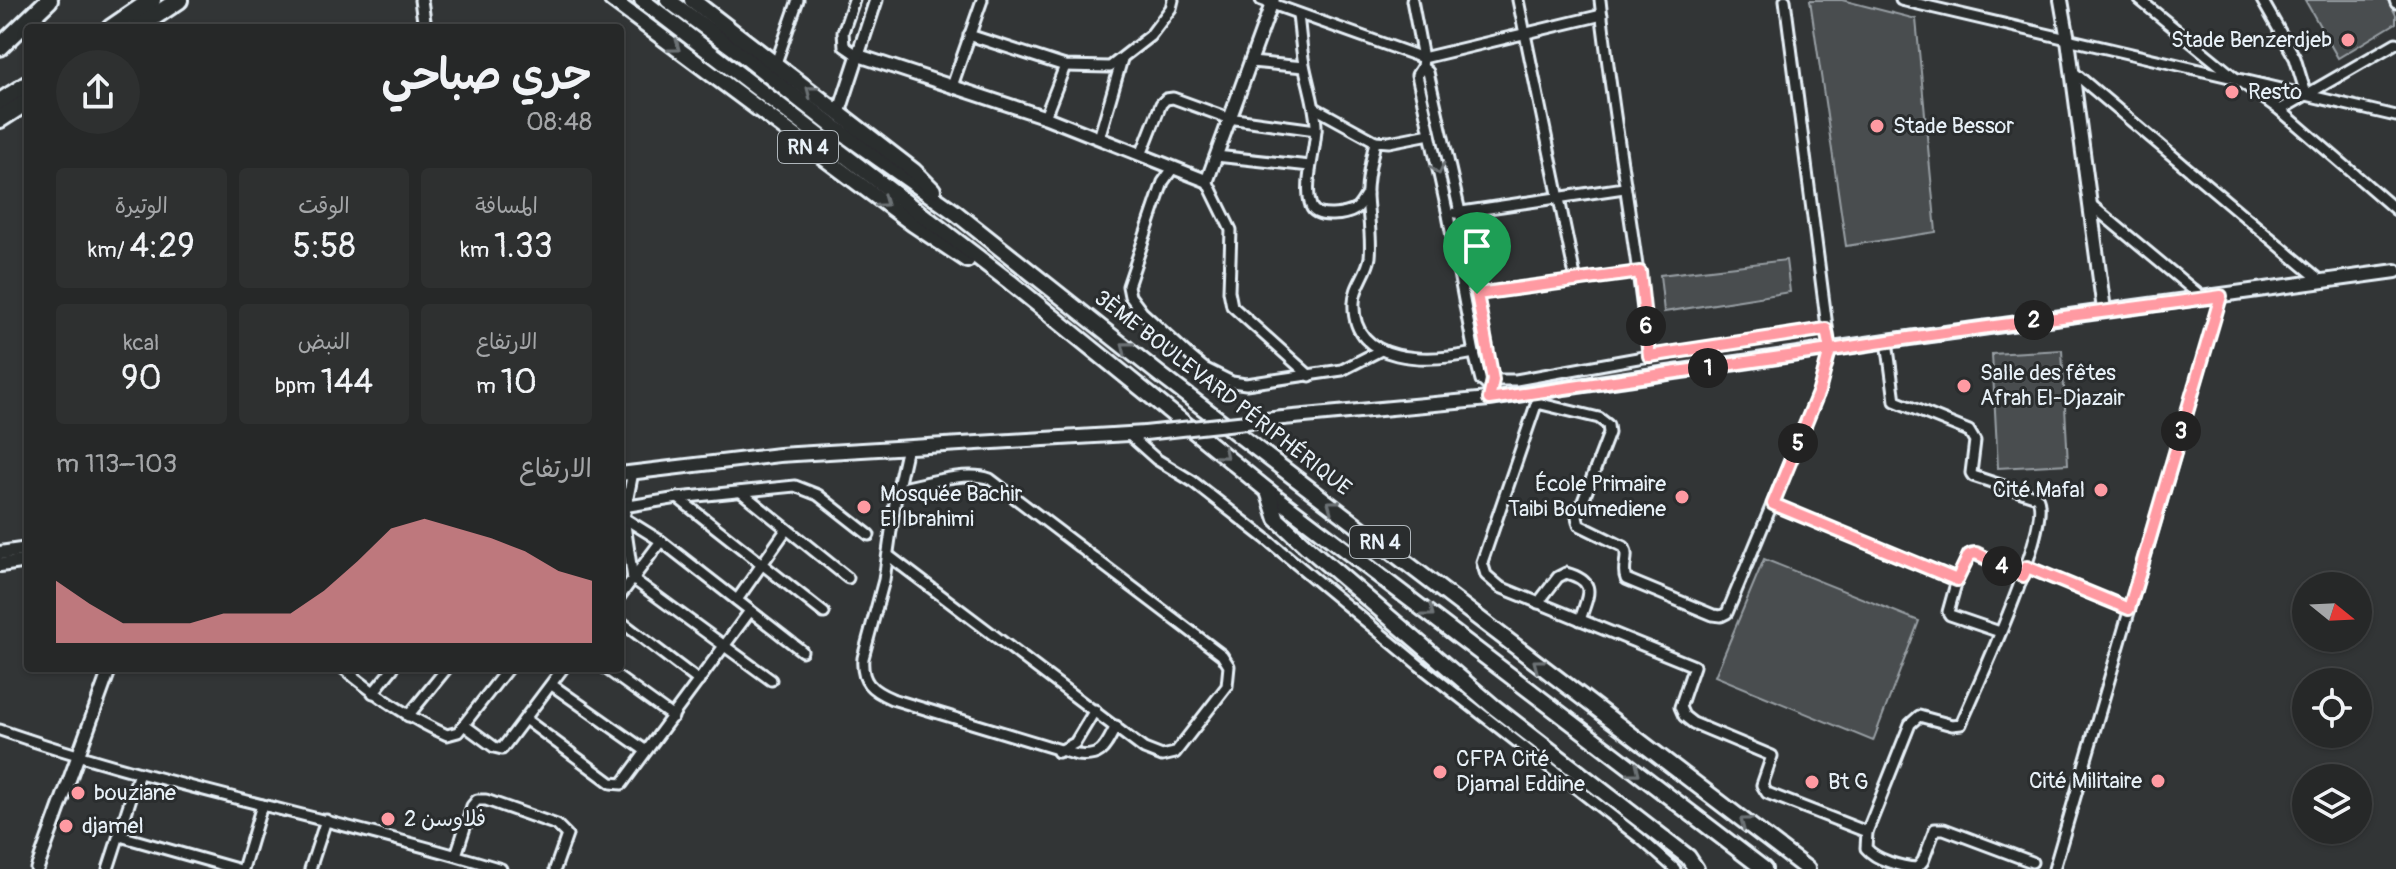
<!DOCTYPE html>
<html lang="ar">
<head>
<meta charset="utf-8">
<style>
	body { margin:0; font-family:Pangolin,"Playpen Sans Arabic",sans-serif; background:#2e3030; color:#f1f3f6; direction:rtl; height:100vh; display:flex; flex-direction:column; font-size:30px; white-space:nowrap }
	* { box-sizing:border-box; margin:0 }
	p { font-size:26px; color:#a4a6a8 }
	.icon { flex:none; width:44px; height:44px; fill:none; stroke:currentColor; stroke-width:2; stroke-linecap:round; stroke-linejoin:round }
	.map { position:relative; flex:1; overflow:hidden; direction:ltr }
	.details { position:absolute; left:24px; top:24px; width:600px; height:648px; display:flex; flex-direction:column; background:#262828; border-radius:8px; box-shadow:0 2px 6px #0004,0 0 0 2px #424445; direction:rtl }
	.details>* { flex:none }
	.needle { width:52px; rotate:108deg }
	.tools { position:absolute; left:2292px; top:572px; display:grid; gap:16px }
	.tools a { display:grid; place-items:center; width:80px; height:80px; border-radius:50%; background:#262828; box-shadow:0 2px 6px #0004,0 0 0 2px #424445; font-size:40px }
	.pin { position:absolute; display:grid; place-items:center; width:68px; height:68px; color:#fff; margin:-82px -34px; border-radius:50% 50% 50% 0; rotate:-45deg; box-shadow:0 0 8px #0007 }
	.pin .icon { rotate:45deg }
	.km { position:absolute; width:40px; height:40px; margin:-20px; border-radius:50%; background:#222; color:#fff; font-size:22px; line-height:40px; text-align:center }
	.round { display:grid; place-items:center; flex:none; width:84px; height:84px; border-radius:42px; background:#2e3030 }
	.overview { display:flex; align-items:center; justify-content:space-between; height:136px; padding:0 32px }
	h1 { font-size:44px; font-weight:600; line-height:60px }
	.figures { display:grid; grid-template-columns:repeat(3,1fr); gap:12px; height:136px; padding:8px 32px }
	.figures div { display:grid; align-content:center; border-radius:8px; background:#2e3030; text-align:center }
	.figures b { font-size:34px; font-weight:600 }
	.figures small { font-size:22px; font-weight:400 }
	.figures p { font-size:22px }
	.chart { height:224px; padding:16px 32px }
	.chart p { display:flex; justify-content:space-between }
	.chart svg { width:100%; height:144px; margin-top:8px; fill:#ff9aa2; opacity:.7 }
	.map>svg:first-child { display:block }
	.green { fill:#494d4f; stroke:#989fa4; stroke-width:2 }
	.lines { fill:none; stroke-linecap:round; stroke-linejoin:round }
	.minor-casing { stroke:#e8f1f8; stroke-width:15 }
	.tertiary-casing { stroke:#e8f1f8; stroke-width:17 }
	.secondary-casing { stroke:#e8f1f8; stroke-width:18 }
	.trunk-casing { stroke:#e8f1f8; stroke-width:20 }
	.motorway-casing { stroke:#e8f1f8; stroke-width:22 }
	.minor { stroke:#2a2d2e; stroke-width:9 }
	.tertiary { stroke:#2a2d2e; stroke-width:11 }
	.secondary { stroke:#2a2d2e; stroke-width:12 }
	.trunk { stroke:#2a2d2e; stroke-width:14 }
	.motorway { stroke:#2a2d2e; stroke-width:16 }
	.secondary-bridge-casing { stroke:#e8f1f8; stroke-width:18; stroke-linecap:butt }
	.secondary-bridge { stroke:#2a2d2e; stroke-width:12 }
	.oneway { stroke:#6c7275 }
	.route-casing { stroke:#fff; stroke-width:16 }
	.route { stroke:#ff9aa2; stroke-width:10 }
	.poi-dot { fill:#ff9aa2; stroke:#2a2d2e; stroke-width:3 }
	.labels { text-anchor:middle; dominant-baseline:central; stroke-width:6; stroke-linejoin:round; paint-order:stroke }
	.shield { fill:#2a2d2e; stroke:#afb6bb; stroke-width:2 }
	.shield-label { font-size:20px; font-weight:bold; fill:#e8f1f8 }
	.poi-label { font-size:22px; fill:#e8f1f8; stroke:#2a2d2e; text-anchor:start }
	.street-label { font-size:22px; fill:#e8f1f8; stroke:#2a2d2e }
</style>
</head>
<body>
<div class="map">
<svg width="2396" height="869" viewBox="0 0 2396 869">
	<rect width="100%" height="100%" fill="#323536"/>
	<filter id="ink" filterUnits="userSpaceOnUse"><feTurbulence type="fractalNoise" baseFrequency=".0125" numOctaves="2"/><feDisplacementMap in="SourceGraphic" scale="16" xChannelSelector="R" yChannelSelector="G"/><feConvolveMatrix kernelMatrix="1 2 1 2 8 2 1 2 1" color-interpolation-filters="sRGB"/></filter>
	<g filter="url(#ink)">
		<g class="green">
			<polygon points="1810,0 1842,0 1916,19 1936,232 1846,246"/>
			<polygon points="2305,0 2388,0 2396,15 2396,23 2338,58"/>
			<polygon points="1786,260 1790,292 1664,312 1660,275"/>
			<polygon points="2062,350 2068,464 1998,468 1992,354"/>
			<polygon points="1764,559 1919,621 1873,741 1715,676"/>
		</g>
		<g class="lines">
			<defs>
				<g id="minor">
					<polyline points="854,0 843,32 844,46 857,55"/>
					<polyline points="1261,0 1423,58 1602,15"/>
					<polyline points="1412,0 1423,58 1422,67 1417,75 1448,215 1474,353 1481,380 1490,388"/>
					<polyline points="1518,0 1576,281"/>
					<path d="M1600,0C1613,119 1635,237 1649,356L1826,329"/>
					<polyline points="1901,0 2396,116"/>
					<polyline points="2140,0 2234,77 2280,110 2396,210"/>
					<polyline points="2262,0 2295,58 2306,94"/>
					<polyline points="2395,0 2396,3"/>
					<path d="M1298,15C1300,31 1301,48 1304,64C1308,85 1315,104 1316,125C1317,148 1303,183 1311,206C1316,220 1347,215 1356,209C1361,205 1364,198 1367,194"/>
					<polyline points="969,35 1065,66 1110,67 1150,36 1171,8 1173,0"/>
					<polyline points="1251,62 1304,67"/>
					<polyline points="776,63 798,0"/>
					<polyline points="1422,67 1428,72 1460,212 1493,380 1489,392"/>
					<polyline points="2072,71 2320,280"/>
					<polyline points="952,86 982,0"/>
					<polyline points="1315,108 1375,141"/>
					<polyline points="2280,110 2396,43"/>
					<polyline points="1045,117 1065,66"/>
					<path d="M1430,134L1389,142L1375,141C1372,159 1366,178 1367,196C1368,215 1372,237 1370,257C1368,273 1354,286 1354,303C1351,366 1431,362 1474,353"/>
					<polyline points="1099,138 1122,59"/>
					<polyline points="1141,155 1161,104 1166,99 1173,98 1228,118 1316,130"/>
					<polyline points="1216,156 1310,166"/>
					<polyline points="1173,168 1163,182 1128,286 1130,296 1142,312 1192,358 1204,368 1232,382 1246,384 1342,370 1381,350"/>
					<polyline points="1207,181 1231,230 1229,291 1232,306 1310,376"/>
					<polyline points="2090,204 2203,298"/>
					<polyline points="1455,213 1624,188"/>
					<polyline points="1477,294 1640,272"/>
					<path d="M1887,341L1895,401L1969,431L1975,441L1971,473L1973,476L2037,497C2054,523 1976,689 1961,724L1952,725L1919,716L1910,724L1867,832L1866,848C1876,860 1901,867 1917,868L1923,861L1935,829H1944L2032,862"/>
					<polyline points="1487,380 1516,380 1649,356"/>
					<polyline points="1538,399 1482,562 1486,575 1500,587 1694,666 1680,707 1684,716 1693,723 1772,756 1762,785 1767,793 1867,832"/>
					<path d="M1537,403L1599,418L1608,425L1609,433L1577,517L1579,525L1624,547C1630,557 1621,568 1626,579L1713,615L1721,616L1727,613L1819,391L1830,350L1785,0"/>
					<polyline points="1128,434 1156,459 1192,481 1265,538 1420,666 1640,838 1675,869"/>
					<path d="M907,447L896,496L884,580L863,658C861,682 871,690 892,699L1077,755C1103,758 1105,747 1116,726"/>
					<polyline points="633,472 624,518 633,579 771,680"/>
					<polyline points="741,492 848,578"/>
					<polyline points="678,498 824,613"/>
					<polyline points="1773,504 1957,580"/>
					<polyline points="623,507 678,498 795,486 818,495 869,535"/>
					<polyline points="622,521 624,518 661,541 802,651"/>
					<path d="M889,556L1144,749L1162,756L1175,753L1227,686L1229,666L1222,655L990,479C966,470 923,484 898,489"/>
					<polyline points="2027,567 2129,609"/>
					<polyline points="620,596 661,541"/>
					<polyline points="737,600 786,530"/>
					<path d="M1538,603L1558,577L1566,573C1598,582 1588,594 1580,620"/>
					<polyline points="620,621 699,681"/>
					<polyline points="2000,632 1950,615 1948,612 1957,580 1969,555 1972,553 2023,576"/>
					<path d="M343,668C375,695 409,718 447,735L458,732L508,668"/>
					<polyline points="605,668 673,717"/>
					<polyline points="552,685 646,751"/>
					<polyline points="373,693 393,668"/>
					<polyline points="408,716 447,668"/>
					<polyline points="525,719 611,783 622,784 750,611"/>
					<polyline points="464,725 494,747 502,749 563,668"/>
					<path d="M0,730C164,787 335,818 501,869"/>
					<polyline points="1058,752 1075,743 1095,710"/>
					<polyline points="120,836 237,869"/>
					<polyline points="456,855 472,806 477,800 486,800 557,825 567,835 555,869"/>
					<polyline points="108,869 139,773"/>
					<polyline points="243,869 262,805"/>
					<polyline points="310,869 326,820"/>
					<polyline points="2054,869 2221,296"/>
				</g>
				<g id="tertiary">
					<polyline points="421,0 425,28"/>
					<polyline points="857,55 1045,117 1207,181 1273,0"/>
					<polyline points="839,113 876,0"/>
					<polyline points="37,869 110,668"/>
				</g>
				<g id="secondary">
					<polyline points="2061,0 2068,40 2104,310"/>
					<polyline points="1283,418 1489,399 1887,341 2396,271"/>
					<polyline points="620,474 779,455 1145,433"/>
					<polyline points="0,553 28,549"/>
					<polyline points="0,565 28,561"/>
				</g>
				<g id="trunk">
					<polyline points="612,0 913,224 967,260"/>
					<polyline points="642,0 1010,282 1268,491 1764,869"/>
					<polyline points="668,0 739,52 834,127 956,213 1159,374 1807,869"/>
					<polyline points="692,0 914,171 933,190"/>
					<polyline points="1268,491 1277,519 1306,546 1494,707 1688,857 1696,869"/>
				</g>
				<g id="motorway">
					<polyline points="111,28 152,0"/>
					<polyline points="137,28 179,0"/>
					<polyline points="0,47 49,0"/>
					<polyline points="0,102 28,84"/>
					<polyline points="0,119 28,101"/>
				</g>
			</defs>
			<use href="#minor" class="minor-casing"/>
			<use href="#tertiary" class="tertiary-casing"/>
			<use href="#secondary" class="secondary-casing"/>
			<use href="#trunk" class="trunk-casing"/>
			<use href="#motorway" class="motorway-casing"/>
			<use href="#minor" class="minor"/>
			<use href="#tertiary" class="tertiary"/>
			<use href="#secondary" class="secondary"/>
			<use href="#trunk" class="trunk"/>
			<use href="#motorway" class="motorway"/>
			<defs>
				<polyline id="secondary-bridge" points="1145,433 1283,418"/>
			</defs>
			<use href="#secondary-bridge" class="secondary-bridge-casing"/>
			<use href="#secondary-bridge" class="secondary-bridge"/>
		</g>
		<defs><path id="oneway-chevron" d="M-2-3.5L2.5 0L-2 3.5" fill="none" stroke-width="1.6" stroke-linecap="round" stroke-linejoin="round" transform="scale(2)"/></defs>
		<g class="oneway">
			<use href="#oneway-chevron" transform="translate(675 47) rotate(37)"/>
			<use href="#oneway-chevron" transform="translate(811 91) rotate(-142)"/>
			<use href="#oneway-chevron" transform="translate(1438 169) rotate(77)"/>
			<use href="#oneway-chevron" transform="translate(883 202) rotate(36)"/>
			<use href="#oneway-chevron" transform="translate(1126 347) rotate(-142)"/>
			<use href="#oneway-chevron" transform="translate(1223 454) rotate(40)"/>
			<use href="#oneway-chevron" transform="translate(1332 505) rotate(-143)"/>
			<use href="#oneway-chevron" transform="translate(1429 612) rotate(37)"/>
			<use href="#oneway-chevron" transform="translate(1538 664) rotate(-143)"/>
			<use href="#oneway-chevron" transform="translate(1635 771) rotate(38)"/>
			<use href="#oneway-chevron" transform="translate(1745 822) rotate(-143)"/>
		</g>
	</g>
	<g class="lines" filter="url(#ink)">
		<defs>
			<path id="route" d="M1477,294L1493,380L1489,399L1830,350L1838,349C1965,328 2093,314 2221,296L2129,609L2027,567L2023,576L1976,553L1969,555L1957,580L1773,504L1819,391L1830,350L1826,329L1649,356L1640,272L1477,294"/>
		</defs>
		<use href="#route" class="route-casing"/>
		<use href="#route" class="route"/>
	</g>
	<g class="poi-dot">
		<circle cx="2348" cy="40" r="8"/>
		<circle cx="2232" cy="92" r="8"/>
		<circle cx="1877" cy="126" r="8"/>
		<circle cx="1964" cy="386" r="8"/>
		<circle cx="2101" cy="490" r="8"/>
		<circle cx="1682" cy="497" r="8"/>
		<circle cx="864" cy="507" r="8"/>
		<circle cx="1440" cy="772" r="8"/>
		<circle cx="2158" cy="781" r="8"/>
		<circle cx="1812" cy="782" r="8"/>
		<circle cx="78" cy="793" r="8"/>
		<circle cx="388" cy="819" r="8"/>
		<circle cx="66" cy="826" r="8"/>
	</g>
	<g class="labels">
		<g class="shield">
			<rect x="778" y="131" width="60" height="32" rx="6"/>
			<rect x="1350" y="526" width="60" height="32" rx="6"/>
		</g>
		<g class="shield-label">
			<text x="808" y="147">RN 4</text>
			<text x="1380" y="542">RN 4</text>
		</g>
		<g class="poi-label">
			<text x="2332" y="40" text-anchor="end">Stade Benzerdjeb</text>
			<text x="2248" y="92">Resto</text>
			<text x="1893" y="126">Stade Bessor</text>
			<text x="1980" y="373">Salle des fêtes<tspan x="1980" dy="25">Afrah El-Djazair</tspan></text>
			<text x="1666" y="484" text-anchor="end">École Primaire<tspan x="1666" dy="25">Taibi Boumediene</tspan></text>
			<text x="2085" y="490" text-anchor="end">Cité Mafal</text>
			<text x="880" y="494">Mosquée Bachir<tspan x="880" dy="25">El Ibrahimi</tspan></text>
			<text x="1456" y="759">CFPA Cité<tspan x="1456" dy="25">Djamal Eddine</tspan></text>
			<text x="2142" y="781" text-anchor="end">Cité Militaire</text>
			<text x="1828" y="782">Bt G</text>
			<text x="94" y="793">bouziane</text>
			<text x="404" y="819">فلاوسن 2</text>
			<text x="82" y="826">djamel</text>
		</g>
		<g class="street-label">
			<text transform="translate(1223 393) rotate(38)">3ÈME BOULEVARD PÉRIPHÉRIQUE</text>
		</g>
	</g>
</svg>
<div class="tools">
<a><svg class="needle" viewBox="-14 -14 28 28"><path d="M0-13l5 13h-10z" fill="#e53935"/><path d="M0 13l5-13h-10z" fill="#a4a6a8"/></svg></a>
<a><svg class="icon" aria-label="locate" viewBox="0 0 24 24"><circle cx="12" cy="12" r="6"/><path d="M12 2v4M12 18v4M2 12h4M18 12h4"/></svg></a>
<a><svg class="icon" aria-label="layers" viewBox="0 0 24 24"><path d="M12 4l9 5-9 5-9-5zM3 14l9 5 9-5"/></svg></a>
</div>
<div class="pin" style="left:1477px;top:294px;background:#1e9e55"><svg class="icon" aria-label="arrive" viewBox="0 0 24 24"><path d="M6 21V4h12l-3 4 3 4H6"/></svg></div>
<b class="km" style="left:1708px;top:368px">1</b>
<b class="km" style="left:2034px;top:320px">2</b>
<b class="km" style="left:2181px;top:431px">3</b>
<b class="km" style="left:2002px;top:566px">4</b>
<b class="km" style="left:1798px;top:443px">5</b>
<b class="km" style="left:1646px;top:326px">6</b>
<section class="details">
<div class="overview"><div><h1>جري صباحي</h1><p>08:48</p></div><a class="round"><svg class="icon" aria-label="share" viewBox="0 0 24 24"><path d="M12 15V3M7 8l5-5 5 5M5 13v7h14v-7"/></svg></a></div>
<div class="figures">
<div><p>المسافة</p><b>1.33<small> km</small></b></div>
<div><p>الوقت</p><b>5:58</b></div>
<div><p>الوتيرة</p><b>4:29<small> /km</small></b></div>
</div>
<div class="figures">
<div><p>الارتفاع</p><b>10<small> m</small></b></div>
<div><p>النبض</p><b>144<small> bpm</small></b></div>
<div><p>kcal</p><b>90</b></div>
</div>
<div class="chart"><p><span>الارتفاع</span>103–113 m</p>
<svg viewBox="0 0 160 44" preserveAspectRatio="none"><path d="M0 44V25L10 32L20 38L30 38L40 38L50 35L60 35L70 35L80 28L90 19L100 9L110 6L120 9L130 12L140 16L150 22L160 25V44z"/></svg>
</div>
</section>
</div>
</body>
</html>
